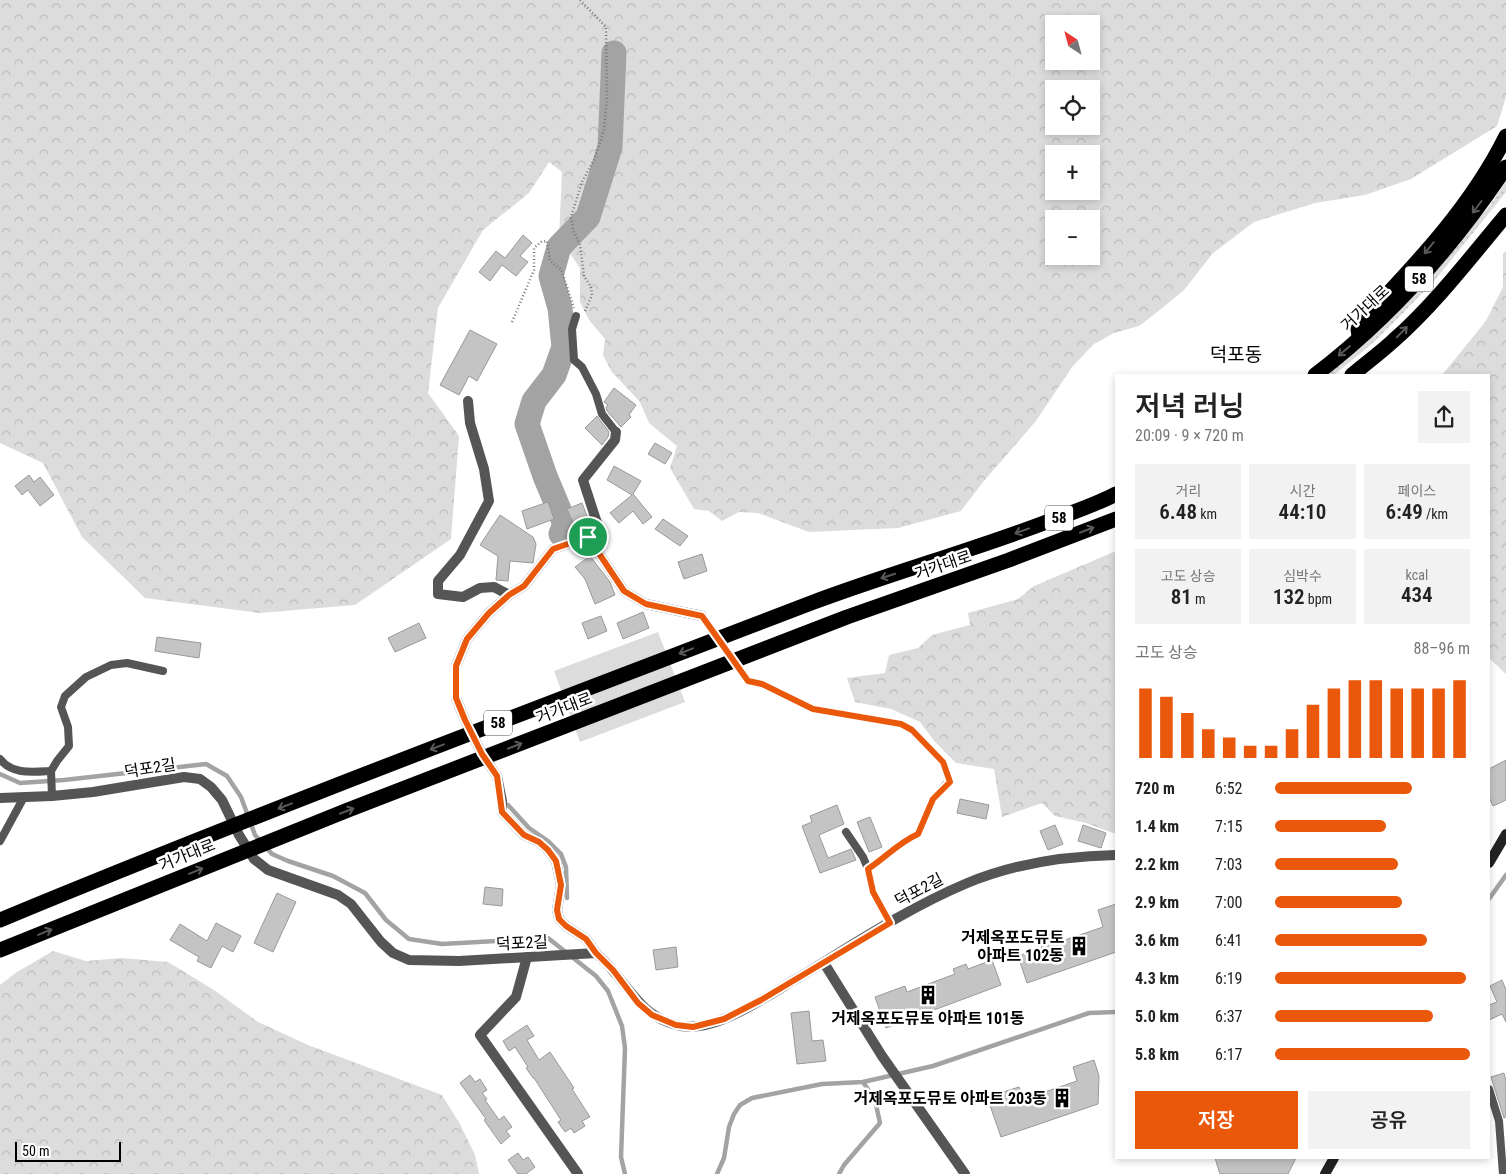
<!DOCTYPE html>
<html lang="ko">
<head>
<meta charset="utf-8">
<style>
	body { margin:0; font-family:"Roboto Condensed","Noto Sans KR",sans-serif; background:#f2f2f2; color:#222; height:100vh; display:flex; flex-direction:column; font-size:19px; white-space:nowrap }
	* { box-sizing:border-box; margin:0 }
	p { font-size:16px; color:#767676 }
	.icon { flex:none; width:28px; height:28px; fill:none; stroke:currentColor; stroke-width:2; stroke-linecap:round; stroke-linejoin:round }
	.map { position:relative; flex:1; overflow:hidden }
	.sheet { position:absolute; left:1115px; top:374px; width:375px; height:785px; display:flex; flex-direction:column; background:#fff; border-radius:0px; box-shadow:0 2px 8px #0003 }
	.sheet>* { flex:none }
	.needle { width:32px; rotate:324deg }
	.fabs { position:absolute; left:1045px; top:15px; display:grid; gap:10px }
	.fabs a { display:grid; place-items:center; width:55px; height:55px; border-radius:0px; background:#fff; box-shadow:0 2px 8px #0003; font-size:25px }
	.scale { position:absolute; left:15px; bottom:12px; width:106px; box-sizing:border-box; padding-left:5px; border:2px solid #000; border-top:0; font-size:14px; line-height:18px; white-space:nowrap; color:#000; -webkit-text-stroke:4px #fff; paint-order:stroke }
	.pin { position:absolute; display:grid; place-items:center; width:42px; height:42px; color:#fff; margin:-21px; border:2px solid #fff; border-radius:50%; box-shadow:0 1px 5px #0007 }
	.round { display:grid; place-items:center; flex:none; width:52px; height:52px; border-radius:0px; background:#f2f2f2 }
	.overview { display:flex; align-items:center; justify-content:space-between; height:85px; padding:0 20px }
	h1 { font-size:28px; font-weight:600; line-height:38px }
	.metrics { display:grid; grid-template-columns:repeat(3,1fr); gap:8px; height:85px; padding:5px 20px }
	.metrics div { display:grid; align-content:center; border-radius:0px; background:#f2f2f2; text-align:center }
	.metrics b { font-size:21px; font-weight:600 }
	.metrics small { font-size:14px; font-weight:400 }
	.metrics p { font-size:14px }
	.chart { height:140px; padding:10px 20px }
	.chart p { display:flex; justify-content:space-between }
	.chart svg { width:100%; height:90px; margin-top:5px; stroke:#ea580c; stroke-width:6 }
	.button { display:flex; gap:10px; margin-top:auto; padding:10px 20px }
	.button a { flex:1; height:58px; border-radius:0px; background:#ea580c; color:#fff; font-size:20px; font-weight:600; line-height:58px; text-align:center }
	.button a+a { background:#f2f2f2; color:#222 }
	ul { padding:0 20px; list-style:none; font-size:16px }
	li { display:grid; grid-template-columns:80px 60px 1fr; align-items:center; height:38px }
	li i { height:12px; border-radius:6px; background:#ea580c }
	.map>svg:first-child { display:block }
	.grass { fill:url(#grass-dots) }
	.forest { fill:url(#forest-crowns); fill-rule:evenodd }
	.pitch { fill:#dcdcdc }
	.lines { fill:none; stroke-linecap:round; stroke-linejoin:round }
	.stream { stroke:#a3a3a3; stroke-width:4.5 }
	.river { stroke:#a3a3a3; stroke-width:25 }
	.building { fill:#c4c4c4; stroke:#999 }
	.path { stroke:#777; stroke-width:2.5; stroke-dasharray:1 2.5; stroke-linecap:butt }
	.lane { stroke:#555; stroke-width:8 }
	.street { stroke:#555; stroke-width:10 }
	.secondary { stroke:#222; stroke-width:10 }
	.highway { stroke:#000; stroke-width:15 }
	.oneway { stroke:#595959 }
	.route-casing { stroke:#fff; stroke-width:10 }
	.route { stroke:#ea580c; stroke-width:6 }
	.labels { text-anchor:middle; dominant-baseline:central; stroke-width:5; stroke-linejoin:round; paint-order:stroke }
	.shield { fill:#fff; stroke:#4c4c4c; stroke-width:1 }
	.shield-label { font-size:15px; font-weight:bold; fill:#000 }
	.street-label { font-size:16px; fill:#000; stroke:#fff }
	.poi-label { font-size:16px; font-weight:bold; fill:#000; stroke:#fff; text-anchor:end }
	.quarter-label { font-size:19px; fill:#000; stroke:#fff }
</style>
</head>
<body>
<div class="map">
<svg width="1506" height="1174" viewBox="0 0 1506 1174">
	<defs>
		<pattern id="grass-dots" width="8" height="8" patternUnits="userSpaceOnUse" patternTransform="scale(1.25)"><rect width="8" height="8" fill="#dcdcdc"/><path d="M2 2h.1M6 6h.1" fill="none" stroke="#bbb" stroke-width="1.8" stroke-linecap="round"/></pattern>
		<pattern id="forest-crowns" width="20" height="18" patternUnits="userSpaceOnUse" patternTransform="scale(1.25)"><rect width="20" height="18" fill="#dcdcdc"/><path d="M2 6a3 3 0 1 1 6 0M12 15a3 3 0 1 1 6 0" fill="none" stroke="#bbb"/></pattern>
	</defs>
	<rect width="100%" height="100%" fill="#fff"/>
	<polygon class="grass" points="1506,181 1506,192 1435,280 1402,314 1374,342 1334,375 1323,375 1368,336 1489,207"/>
	<g class="forest">
		<path d="M0,0H1506V97L1497,126L1411,179L1365,195L1315,203L1254,222L1213,253L1184,290L1156,313L1139,326L1114,333L1094,344L1072,367L1036,421L983,482L961,511L898,528L809,532L758,513L739,512L722,521L709,511L694,509L670,468L677,446L649,423L640,402L612,372L603,355L605,339L589,320L580,302V268L559,238L562,172L549,162L529,193L483,230L438,308L428,393L459,436L451,539L355,605L259,613L145,598L82,537L43,463L0,443ZM1054,24H1091V61H1054ZM1054,89H1091V126H1054ZM1054,154H1091V191H1054ZM1054,219H1091V256H1054Z"/>
		<polygon points="1506,251 1506,674 1489,658 1489,375 1442,375 1486,321 1503,287 1503,254"/>
		<polygon points="1116,551 1116,834 1086,823 1055,816 1042,803 1002,817 994,769 956,763 935,742 920,722 891,709 855,702 847,678 885,673 889,655 918,648 932,635 970,625 968,613 1018,599 1034,586"/>
		<polygon points="53,951 86,961 122,958 168,962 214,990 258,1022 308,1045 442,1095 460,1124 475,1155 479,1174 0,1174 0,985 17,972"/>
	</g>
	<polygon class="pitch" points="658,632 685,702 580,742 554,671"/>
	<g class="lines">
		<g class="stream">
			<polyline points="0,774 20,783 64,780 206,764 227,776 241,797 255,835 272,854 288,861 333,876 365,893 386,920 409,939 442,944 548,938 596,976 608,991 622,1026 625,1048 621,1157 625,1174"/>
			<polyline points="508,805 529,828 548,841 561,854 566,867 567,898"/>
			<polyline points="1489,899 1506,875"/>
			<polyline points="717,1174 724,1158 729,1127 734,1114 740,1105 752,1098 822,1084 863,1082 933,1066 1089,1013 1116,1012"/>
			<polyline points="839,1174 844,1165 880,1123 875,1100 863,1082"/>
		</g>
		<polyline class="river" points="561,534 565,524 545,476 527,424 534,401 554,375 564,347 560,308 551,276 559,247 588,217 610,147 614,53"/>
	</g>
	<g class="building">
		<polygon points="523,235 532,243 520,256 528,262 516,276 502,265 490,281 479,272 496,251 505,258"/>
		<polygon points="470,330 497,344 477,381 469,376 459,395 440,385"/>
		<polygon points="614,388 636,405 629,415 631,417 621,427 607,411 606,407 608,405 604,402"/>
		<polygon points="597,416 609,432 608,437 602,445 585,428"/>
		<polygon points="655,443 672,453 665,464 648,454"/>
		<polygon points="614,466 641,481 633,494 652,517 643,524 633,511 619,523 610,513 632,495 607,480"/>
		<polygon points="29,475 34,482 40,477 54,495 40,506 28,490 22,495 15,486"/>
		<polygon points="548,502 554,519 527,529 522,511"/>
		<polygon points="582,503 589,521 575,527 567,509"/>
		<polygon points="500,515 533,537 536,544 533,563 510,561 508,581 496,580 498,556 480,545"/>
		<polygon points="663,519 688,536 680,546 655,529"/>
		<polygon points="702,554 707,571 684,579 678,562"/>
		<polygon points="590,556 610,582 615,595 595,604 585,579 575,567"/>
		<polygon points="643,612 649,628 623,639 617,623"/>
		<polygon points="601,616 607,631 588,639 582,623"/>
		<polygon points="419,623 426,638 395,652 388,638"/>
		<polygon points="157,637 201,643 199,658 155,651"/>
		<polygon points="1506,760 1506,800 1493,806 1489,797 1489,769"/>
		<polygon points="960,799 989,805 986,819 957,813"/>
		<polygon points="837,805 844,824 819,835 828,858 851,849 856,860 820,873 802,826 812,822 810,816"/>
		<polygon points="870,817 882,847 869,852 857,822"/>
		<polygon points="1055,825 1063,844 1048,850 1040,831"/>
		<polygon points="1083,825 1106,833 1101,848 1078,841"/>
		<polygon points="485,887 503,889 502,906 483,904"/>
		<polygon points="277,893 296,902 273,952 254,943"/>
		<polygon points="1116,904 1116,952 1027,983 1018,956 1042,948 1040,943 1055,938 1056,943 1103,927 1098,910"/>
		<polygon points="216,923 241,936 233,952 222,946 211,968 197,961 199,957 170,940 180,924 207,941"/>
		<polygon points="676,947 678,967 656,970 653,950"/>
		<polygon points="992,960 1001,985 886,1028 875,997 905,986 907,992 955,974 953,969 966,964 968,969"/>
		<polygon points="1502,980 1506,990 1506,1022 1502,1014 1489,1020 1489,1005 1497,1002 1490,986"/>
		<polygon points="809,1011 812,1041 823,1040 826,1061 797,1064 791,1013"/>
		<polygon points="527,1025 534,1036 527,1040 539,1060 550,1052 574,1088 572,1089 590,1117 582,1121 585,1126 574,1133 571,1128 565,1132 558,1122 561,1120 534,1078 533,1078 526,1068 528,1067 515,1047 509,1051 503,1041"/>
		<polygon points="1094,1060 1099,1076 1098,1104 1001,1137 987,1097 1019,1087 1024,1099 1077,1081 1073,1067"/>
		<polygon points="1504,1073 1506,1081 1506,1117 1504,1118 1491,1077"/>
		<polygon points="470,1075 475,1082 480,1079 487,1090 482,1093 487,1099 485,1100 499,1120 504,1116 512,1127 506,1131 510,1136 501,1144 484,1120 486,1119 460,1083"/>
		<polygon points="518,1153 523,1160 528,1157 535,1167 526,1174 518,1174 508,1160"/>
		<polygon points="1215,1158 1296,1158 1288,1174 1220,1174"/>
	</g>
	<g class="lines">
		<g class="path">
			<polyline points="580,0 606,27 607,97 604,130 594,160 582,182 571,217 573,230 580,245 584,276 591,287 592,295 585,311"/>
			<polyline points="512,322 534,270 534,248 541,242 547,241 550,261 561,269 574,308"/>
		</g>
		<g class="lane">
			<polyline points="576,316 572,329 574,360 582,367 596,394 602,414 616,432"/>
			<path d="M702,616L748,681L762,684L813,709L901,724L912,730L943,762L949,781L933,799L918,834C898,842 885,858 868,869"/>
			<path d="M0,759C12,775 33,772 51,771L57,761L69,746L68,727L61,707L65,696L86,677L111,665L127,663L163,671"/>
			<polyline points="51,771 52,796"/>
			<polyline points="846,832 863,857 868,869 873,892 890,923"/>
			<polyline points="0,841 24,797"/>
			<polyline points="1489,1089 1499,1121 1503,1174"/>
		</g>
		<g class="street">
			<polyline points="468,401 470,423 484,469 489,501 460,555 438,581 438,594 463,597 480,588 494,587 509,595"/>
			<polyline points="588,537 624,591 646,604 702,616"/>
			<path d="M0,798L52,796L93,792L184,777L200,779L211,787L222,800L239,835L254,859L268,870L338,895L351,904L381,942L393,953L409,960L459,961L596,953C602,959 609,965 614,972C634,995 644,1016 676,1025C691,1029 709,1025 724,1019C749,1009 773,993 796,979C851,946 906,909 965,884C1012,864 1065,856 1116,855"/>
			<polyline points="596,953 586,939 566,926 559,919 557,910 561,885 556,861 548,850 539,842 524,835 502,812 502,801 497,776 482,754 465,720 456,698 456,666 467,639 489,613 509,595 524,586 553,549 588,537 597,523 583,480 615,440 616,432"/>
			<polyline points="527,957 516,997 480,1035 578,1174"/>
			<polyline points="824,963 882,1056 965,1174"/>
		</g>
		<g class="secondary">
			<polyline points="1489,863 1506,834"/>
			<polyline points="1325,1174 1334,1158"/>
		</g>
		<g class="highway">
			<path d="M1359,336L1358,329L1365,318C1418,262 1472,205 1506,136"/>
			<path d="M1315,375C1390,318 1454,245 1506,167"/>
			<path d="M1352,375C1365,364 1380,353 1393,341C1435,304 1470,258 1506,215"/>
			<path d="M0,920C268,809 540,707 811,603C888,574 967,552 1044,523C1068,514 1093,506 1116,494"/>
			<polyline points="0,950 348,810 847,617 1009,560 1116,519"/>
		</g>
	</g>
	<defs><path id="oneway-shaft" d="M-6 0H5M1.5-3L5.5 0L1.5 3" fill="none" stroke-width="1.6" stroke-linecap="round" stroke-linejoin="round" transform="scale(1.25)"/></defs>
	<g class="oneway">
		<use href="#oneway-shaft" transform="translate(1477 207) rotate(127)"/>
		<use href="#oneway-shaft" transform="translate(1429 248) rotate(129)"/>
		<use href="#oneway-shaft" transform="translate(1402 332) rotate(-46)"/>
		<use href="#oneway-shaft" transform="translate(1344 351) rotate(140)"/>
		<use href="#oneway-shaft" transform="translate(1087 530) rotate(-21)"/>
		<use href="#oneway-shaft" transform="translate(1022 531) rotate(160)"/>
		<use href="#oneway-shaft" transform="translate(888 576) rotate(162)"/>
		<use href="#oneway-shaft" transform="translate(686 651) rotate(159)"/>
		<use href="#oneway-shaft" transform="translate(515 746) rotate(-21)"/>
		<use href="#oneway-shaft" transform="translate(437 747) rotate(159)"/>
		<use href="#oneway-shaft" transform="translate(285 806) rotate(159)"/>
		<use href="#oneway-shaft" transform="translate(347 811) rotate(-21)"/>
		<use href="#oneway-shaft" transform="translate(196 871) rotate(-22)"/>
		<use href="#oneway-shaft" transform="translate(45 932) rotate(-22)"/>
	</g>
	<g class="lines">
		<defs>
			<path id="route" d="M588,537L624,591L646,604L702,616L748,681L762,684L813,709L901,724L912,730L943,762L950,782L933,799L918,834C898,843 885,858 868,869L873,892L890,923L761,1000L724,1019L693,1027L676,1025L652,1015L638,1003L613,970L596,953L586,939L566,926L559,919L557,910L561,885L556,861L548,850L539,842L524,835L502,812L497,776L482,754L465,720L456,698V666L467,639L489,613L509,595L524,586L553,549Z"/>
		</defs>
		<use href="#route" class="route-casing"/>
		<use href="#route" class="route"/>
	</g>
	<defs>
		<symbol id="building-bare" viewBox="-9 -9 18 18"><path d="M-4-6H4V6H1V3H-1V6H-4ZM-2.5-4.3h1.7v1.8h-1.7ZM.8-4.3h1.7v1.8H.8ZM-2.5-1h1.7V.8h-1.7ZM.8-1h1.7V.8H.8Z" fill="#000" stroke="#fff" stroke-width="2.5" paint-order="stroke"/></symbol>
	</defs>
	<g fill-rule="evenodd">
		<use href="#building-bare" x="1065" y="932" width="28" height="28"/>
		<use href="#building-bare" x="914" y="981" width="28" height="28"/>
		<use href="#building-bare" x="1048" y="1084" width="28" height="28"/>
	</g>
	<g class="labels">
		<g class="shield">
			<rect x="1405" y="266.5" width="28" height="25" rx="4"/>
			<rect x="1045" y="505.5" width="28" height="25" rx="4"/>
			<rect x="484" y="710.5" width="28" height="25" rx="4"/>
		</g>
		<g class="shield-label">
			<text x="1419" y="279">58</text>
			<text x="1059" y="518">58</text>
			<text x="498" y="723">58</text>
		</g>
		<g class="street-label">
			<text transform="translate(1365 308) rotate(-43)">거가대로</text>
			<text transform="translate(943 565) rotate(-19)">거가대로</text>
			<text transform="translate(564 708) rotate(-21)">거가대로</text>
			<text transform="translate(150 768) rotate(-9)">덕포2길</text>
			<text transform="translate(187 855) rotate(-22)">거가대로</text>
			<text transform="translate(919 890) rotate(-28)">덕포2길</text>
			<text transform="translate(522 943) rotate(-3)">덕포2길</text>
		</g>
		<g class="poi-label">
			<text x="1064" y="937">거제옥포도뮤토<tspan x="1064" dy="18">아파트 102동</tspan></text>
			<text x="928" y="1018" text-anchor="middle">거제옥포도뮤토 아파트 101동</text>
			<text x="1047" y="1098">거제옥포도뮤토 아파트 203동</text>
		</g>
		<g class="quarter-label">
			<text x="1236" y="354">덕포동</text>
		</g>
	</g>
</svg>
<div class="fabs">
<a><svg class="needle" viewBox="-14 -14 28 28"><path d="M0-13l5 13h-10z" fill="#e53935"/><path d="M0 13l5-13h-10z" fill="#767676"/></svg></a>
<a><svg class="icon" aria-label="locate" viewBox="0 0 24 24"><circle cx="12" cy="12" r="6"/><path d="M12 2v4M12 18v4M2 12h4M18 12h4"/></svg></a>
<a>+</a>
<a>−</a>
</div>
<div class="scale">50 m</div>
<div class="pin" style="left:588px;top:537px;background:#1e9e55"><svg class="icon" aria-label="arrive" viewBox="0 0 24 24"><path d="M6 21V4h12l-3 4 3 4H6"/></svg></div>
<section class="sheet">
<div class="overview"><div><h1>저녁 러닝</h1><p>20:09 · 9 × 720 m</p></div><a class="round"><svg class="icon" aria-label="share" viewBox="0 0 24 24"><path d="M12 15V3M7 8l5-5 5 5M5 13v7h14v-7"/></svg></a></div>
<div class="metrics">
<div><p>거리</p><b>6.48<small> km</small></b></div>
<div><p>시간</p><b>44:10</b></div>
<div><p>페이스</p><b>6:49<small> /km</small></b></div>
</div>
<div class="metrics">
<div><p>고도 상승</p><b>81<small> m</small></b></div>
<div><p>심박수</p><b>132<small> bpm</small></b></div>
<div><p>kcal</p><b>434</b></div>
</div>
<div class="chart"><p><span>고도 상승</span>88–96 m</p>
<svg viewBox="0 0 160 44" preserveAspectRatio="none"><path d="M5 44V10M15 44V14M25 44V22M35 44V30M45 44V34M55 44V38M65 44V38M75 44V30M85 44V18M95 44V10M105 44V6M115 44V6M125 44V10M135 44V10M145 44V10M155 44V6"/></svg>
</div>
<ul>
<li><b>720 m</b>6:52<i style="width:70%"></i></li>
<li><b>1.4 km</b>7:15<i style="width:57%"></i></li>
<li><b>2.2 km</b>7:03<i style="width:63%"></i></li>
<li><b>2.9 km</b>7:00<i style="width:65%"></i></li>
<li><b>3.6 km</b>6:41<i style="width:78%"></i></li>
<li><b>4.3 km</b>6:19<i style="width:98%"></i></li>
<li><b>5.0 km</b>6:37<i style="width:81%"></i></li>
<li><b>5.8 km</b>6:17<i style="width:100%"></i></li>
</ul>
<div class="button"><a>저장</a><a>공유</a></div>
</section>
</div>
</body>
</html>
